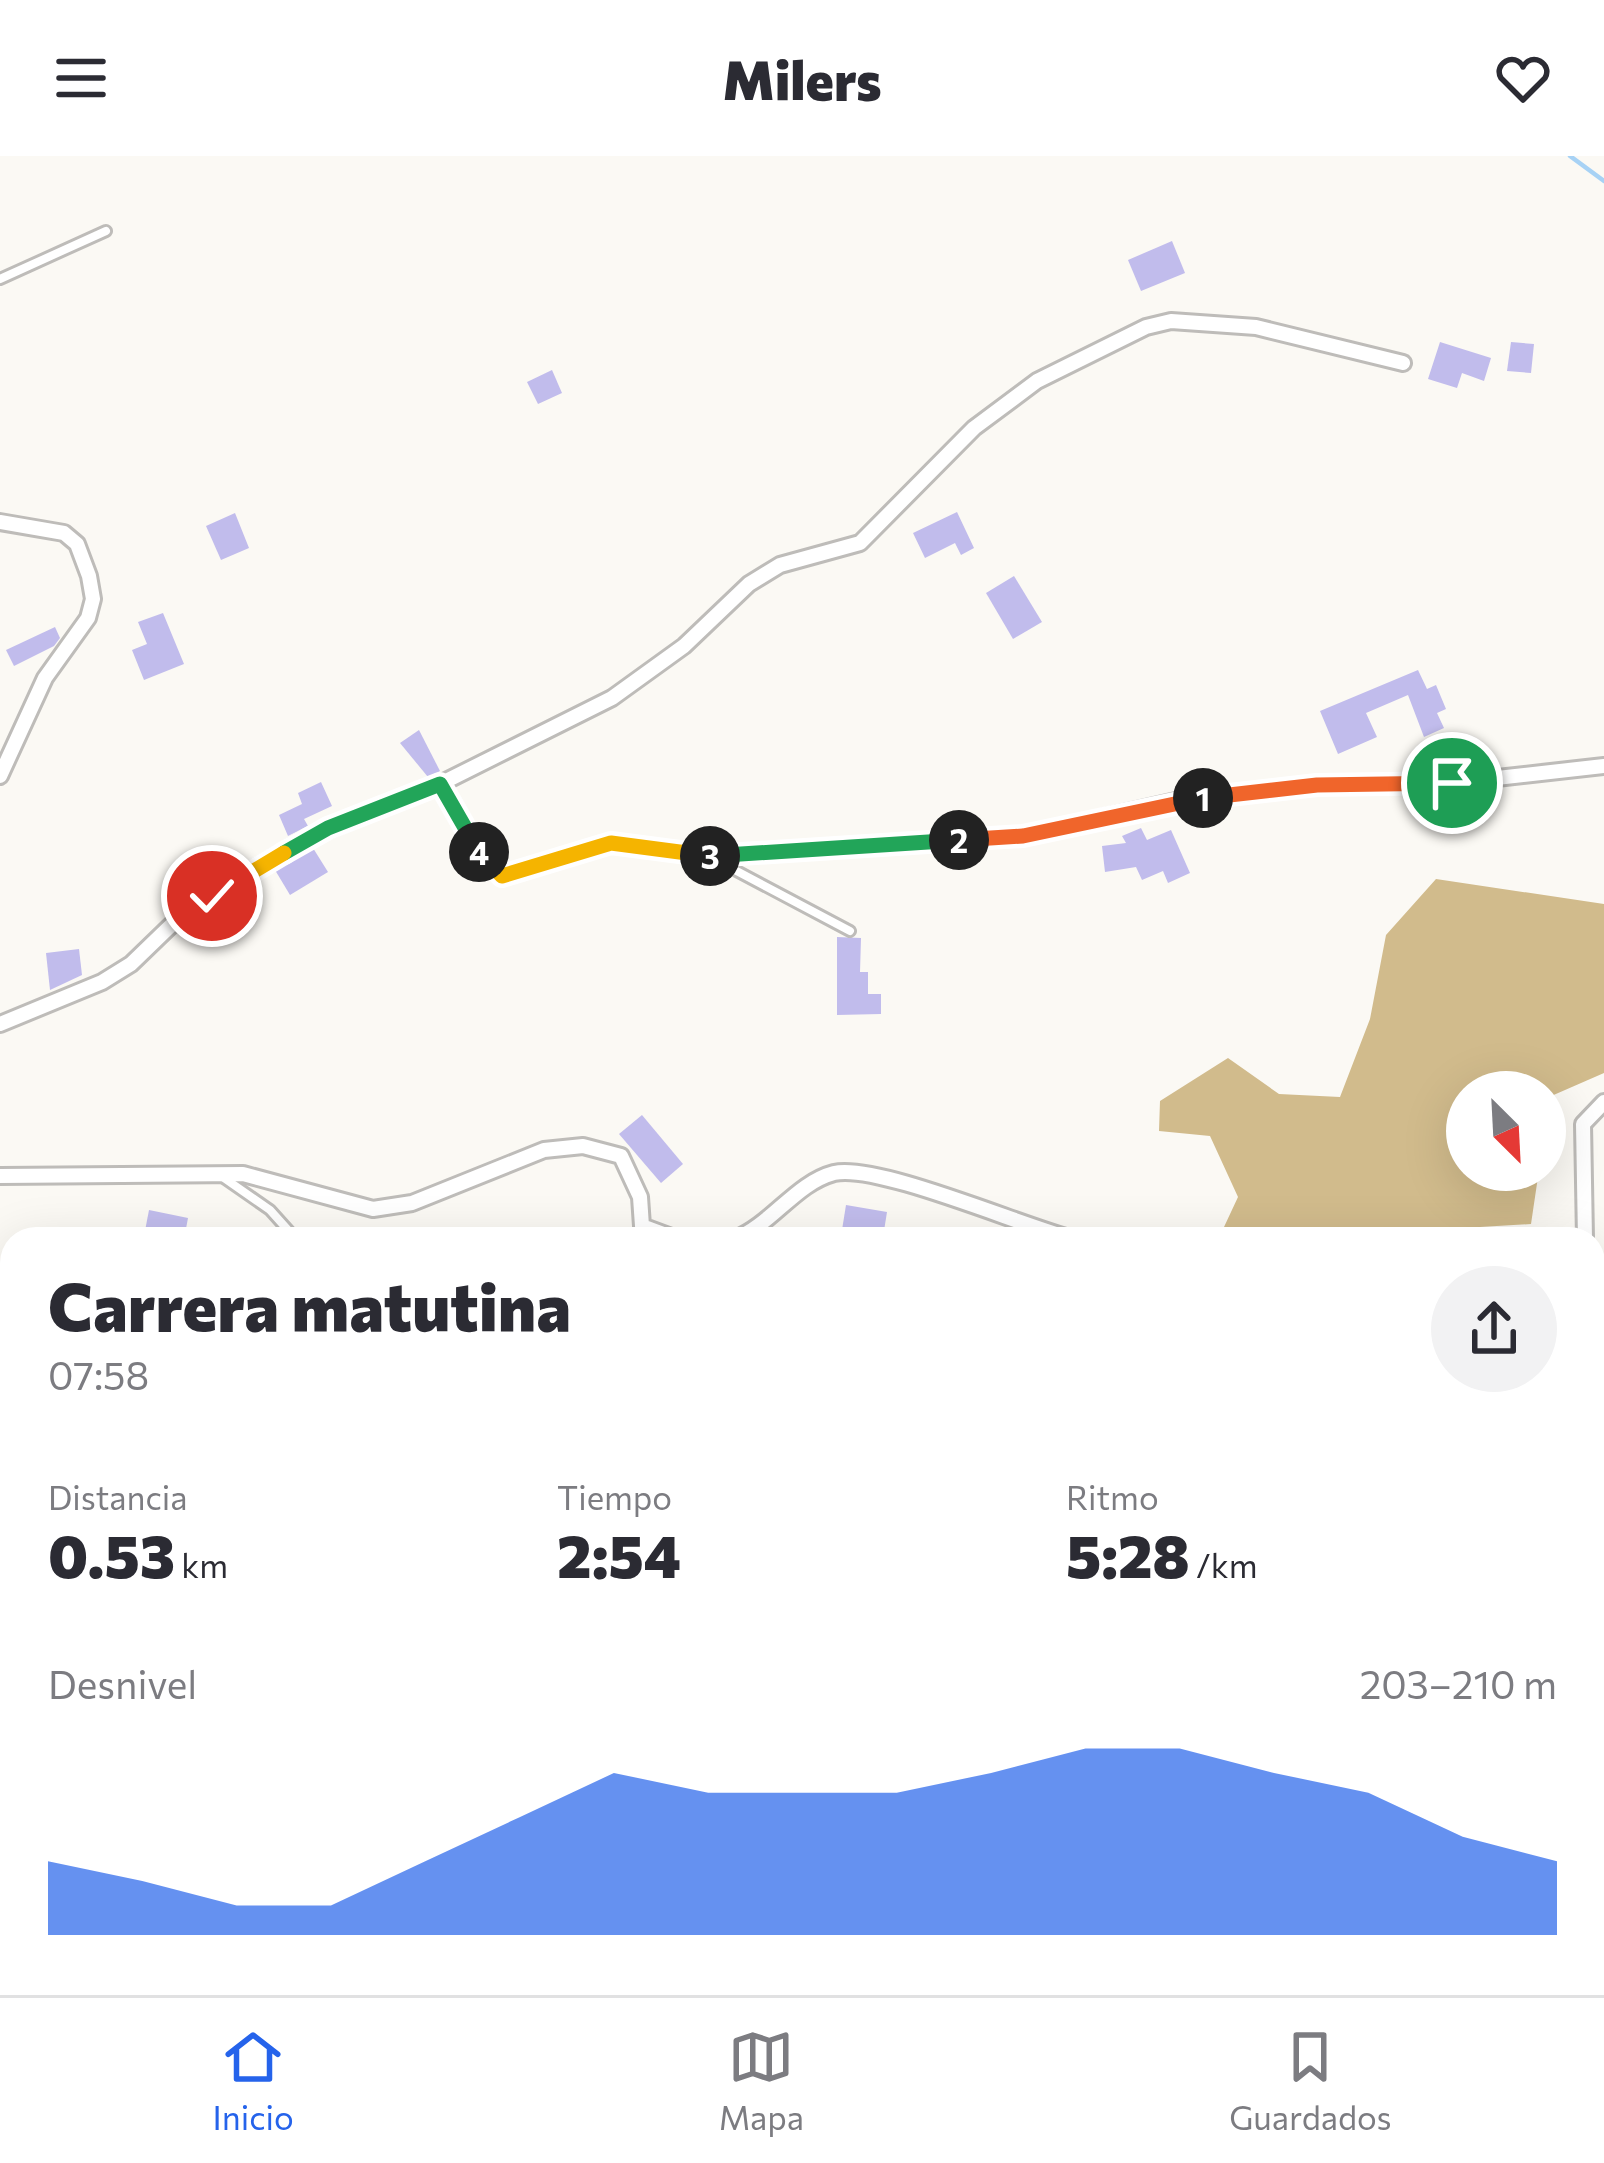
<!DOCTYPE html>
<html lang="es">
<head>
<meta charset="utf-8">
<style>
	body { margin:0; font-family:Commissioner,sans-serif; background:#f2f2f3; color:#2b2b33; height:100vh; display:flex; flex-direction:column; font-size:45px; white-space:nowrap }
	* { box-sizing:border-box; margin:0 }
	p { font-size:39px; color:#7c7c81 }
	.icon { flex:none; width:66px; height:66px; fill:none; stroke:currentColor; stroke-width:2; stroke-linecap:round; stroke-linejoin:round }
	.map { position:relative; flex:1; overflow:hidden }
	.details { position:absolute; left:0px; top:1071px; width:1605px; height:768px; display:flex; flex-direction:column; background:#fff; border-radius:36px 36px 0 0; box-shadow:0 12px 48px #0002 }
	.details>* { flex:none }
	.needle { width:78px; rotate:156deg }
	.controls { position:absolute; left:1446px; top:915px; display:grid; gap:24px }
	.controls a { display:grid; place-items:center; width:120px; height:120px; border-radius:50%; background:#fff; box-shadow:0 12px 48px #0002; font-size:60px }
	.pin { position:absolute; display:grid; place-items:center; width:102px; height:102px; color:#fff; margin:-51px; border:6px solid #fff; border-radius:50%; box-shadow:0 3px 12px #0007 }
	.km { position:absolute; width:60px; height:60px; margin:-30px; border-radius:50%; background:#222; color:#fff; font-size:33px; line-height:60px; text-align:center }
	.round { display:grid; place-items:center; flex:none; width:126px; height:126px; border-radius:63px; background:#f2f2f3 }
	.summary { display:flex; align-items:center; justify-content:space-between; height:204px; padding:0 48px }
	h1 { font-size:66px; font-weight:800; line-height:90px }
	.metrics { display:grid; grid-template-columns:repeat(3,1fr); gap:18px; height:204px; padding:12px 48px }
	.metrics div { display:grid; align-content:center }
	.metrics b { font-size:60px; font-weight:800 }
	.metrics small { font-size:33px; font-weight:400 }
	.metrics p { font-size:33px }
	.chart { height:336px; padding:24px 48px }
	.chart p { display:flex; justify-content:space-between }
	.chart svg { width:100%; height:216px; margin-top:12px; fill:#2563eb; opacity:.7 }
	header { display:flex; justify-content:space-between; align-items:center; height:156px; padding:0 48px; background:#fff; font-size:54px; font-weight:800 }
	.dock { display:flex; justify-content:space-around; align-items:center; height:168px; border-top:3px solid #e1e1e2; background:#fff; font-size:33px; color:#7c7c81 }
	.dock a { display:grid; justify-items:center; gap:6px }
	.dock .on { color:#2563eb }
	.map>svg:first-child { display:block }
	.forest { fill:#d1bb8c }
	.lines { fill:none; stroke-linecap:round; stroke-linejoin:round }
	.stream { stroke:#a7d2f5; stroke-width:4.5 }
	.building { fill:#c1bcec }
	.service-casing { stroke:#bebcb9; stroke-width:14 }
	.minor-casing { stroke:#bebcb9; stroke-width:20 }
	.path { stroke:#8e8d8a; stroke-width:3; stroke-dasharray:6 6; stroke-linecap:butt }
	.service { stroke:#fff; stroke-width:8 }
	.minor { stroke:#fff; stroke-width:14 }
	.split-1-casing { stroke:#fff; stroke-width:24 }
	.split-2-casing { stroke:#fff; stroke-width:24 }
	.split-3-casing { stroke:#fff; stroke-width:24 }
	.split-4-casing { stroke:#fff; stroke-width:24 }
	.split-5-casing { stroke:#fff; stroke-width:24 }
	.split-6-casing { stroke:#fff; stroke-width:24 }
	.split-1 { stroke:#f0652b; stroke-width:15 }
	.split-2 { stroke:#f0652b; stroke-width:15 }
	.split-3 { stroke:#22a559; stroke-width:15 }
	.split-4 { stroke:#f5b400; stroke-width:15 }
	.split-5 { stroke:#22a559; stroke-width:15 }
	.split-6 { stroke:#f5b400; stroke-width:15 }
</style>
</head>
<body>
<header><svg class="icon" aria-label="menu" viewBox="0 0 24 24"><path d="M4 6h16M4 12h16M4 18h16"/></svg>Milers<svg class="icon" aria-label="heart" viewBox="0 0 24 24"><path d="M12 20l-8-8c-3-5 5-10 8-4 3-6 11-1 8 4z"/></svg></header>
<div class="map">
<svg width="1604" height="1839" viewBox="0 0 1604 1839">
	<rect width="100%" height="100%" fill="#fbf9f4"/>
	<g class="forest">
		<polygon points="1436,723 1604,748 1604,917 1549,941 1545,971 1545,936 1467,936 1467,1014 1539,1014 1531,1068 1279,1083 1224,1071 1238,1041 1210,980 1159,975 1160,945 1228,902 1279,938 1340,941 1370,863 1386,779"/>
		<polygon points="435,1827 564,1827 556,1839 474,1839"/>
	</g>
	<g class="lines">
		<polyline class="stream" points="1570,0 1604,25"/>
	</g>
	<g class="building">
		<polygon points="1172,85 1185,117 1141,135 1128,104"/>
		<polygon points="1440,186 1491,202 1484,225 1462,217 1457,232 1428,223"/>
		<polygon points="1511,186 1534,188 1531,217 1507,215"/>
		<polygon points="552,214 562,237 538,248 527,226"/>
		<polygon points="957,356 974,392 961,399 955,387 925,402 913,377"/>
		<polygon points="235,357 249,392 221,404 206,370"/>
		<polygon points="1014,420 1042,466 1013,483 986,437"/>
		<polygon points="163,457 184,508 144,524 132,494 147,488 138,466"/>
		<polygon points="55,471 60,482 54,490 14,510 6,494"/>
		<polygon points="1418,514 1427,533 1436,529 1446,553 1437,557 1444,572 1424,581 1408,539 1366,557 1377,581 1338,598 1320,555"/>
		<polygon points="419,574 440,615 428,621 400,587"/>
		<polygon points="321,626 332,650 304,663 308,670 288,680 279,659 302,648 298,637"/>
		<polygon points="1141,672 1147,684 1171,674 1190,717 1168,727 1163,715 1142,724 1136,711 1105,716 1102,690 1126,687 1122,680"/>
		<polygon points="313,692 328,716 290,739 275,714"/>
		<polygon points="837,781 861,782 860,816 868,816 868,838 881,838 881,858 837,859"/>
		<polygon points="79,793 82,819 50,834 46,797"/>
		<polygon points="642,959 683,1008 661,1027 619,978"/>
		<polygon points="846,1049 887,1056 883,1081 842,1074"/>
		<polygon points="149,1054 188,1062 184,1083 144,1080"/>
	</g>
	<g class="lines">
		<defs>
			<g id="service">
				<polyline points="0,123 106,75"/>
				<polyline points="714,703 850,775"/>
				<polyline points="224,1022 270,1054 296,1083"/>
				<polyline points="0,1393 12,1397"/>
			</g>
			<g id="minor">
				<polyline points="0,366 64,377 77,388 89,420 93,443 88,462 45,522 0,620"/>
				<polyline points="440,628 483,703 502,720 611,687 709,700 1023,680 1176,645 1317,629 1452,627 1604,610"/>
				<polyline points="0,868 102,826 131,808 190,751 303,684 440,628 612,542 684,490 749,428 780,409 860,387 974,272 1037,225 1146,171 1171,165 1256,171 1403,207"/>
				<polyline points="0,1020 243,1018 373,1053 412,1047 544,994 583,990 621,1000 640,1041 642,1070 677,1083"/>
				<path d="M735,1083C772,1068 796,1027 834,1017C877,1007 1022,1070 1073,1083"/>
				<polyline points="1585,1083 1583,968 1604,946"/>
				<polyline points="1593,1111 1604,1111"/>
				<polyline points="783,1839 810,1827"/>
			</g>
		</defs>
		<use href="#service" class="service-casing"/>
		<use href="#minor" class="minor-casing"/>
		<polyline class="path" points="1593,1275 1604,1272"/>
		<use href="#service" class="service"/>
		<use href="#minor" class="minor"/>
	</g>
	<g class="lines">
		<defs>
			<polyline id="split-1" points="1203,642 1317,629 1452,627"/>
			<polyline id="split-2" points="959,684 1023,680 1203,642"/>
			<polyline id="split-3" points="710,700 959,684"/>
			<polyline id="split-4" points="479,696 502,720 611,687 710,700"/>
			<polyline id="split-5" points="284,697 328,672 440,628 479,696"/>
			<polyline id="split-6" points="212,740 284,697"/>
		</defs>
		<use href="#split-1" class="split-1-casing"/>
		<use href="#split-2" class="split-2-casing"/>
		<use href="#split-3" class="split-3-casing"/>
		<use href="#split-4" class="split-4-casing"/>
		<use href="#split-5" class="split-5-casing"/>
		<use href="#split-6" class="split-6-casing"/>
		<use href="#split-1" class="split-1"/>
		<use href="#split-2" class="split-2"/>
		<use href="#split-3" class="split-3"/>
		<use href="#split-4" class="split-4"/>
		<use href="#split-5" class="split-5"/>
		<use href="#split-6" class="split-6"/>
	</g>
</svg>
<div class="controls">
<a><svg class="needle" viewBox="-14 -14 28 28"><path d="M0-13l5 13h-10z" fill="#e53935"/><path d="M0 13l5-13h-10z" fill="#7c7c81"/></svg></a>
</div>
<div class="pin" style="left:1452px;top:627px;background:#1e9e55"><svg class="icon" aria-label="arrive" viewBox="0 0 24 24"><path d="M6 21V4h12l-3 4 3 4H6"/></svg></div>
<div class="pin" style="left:212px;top:740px;background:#d93025"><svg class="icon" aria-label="check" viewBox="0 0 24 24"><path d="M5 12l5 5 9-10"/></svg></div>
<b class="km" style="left:1203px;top:642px">1</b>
<b class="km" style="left:959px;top:684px">2</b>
<b class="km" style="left:710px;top:700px">3</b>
<b class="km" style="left:479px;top:696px">4</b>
<section class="details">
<div class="summary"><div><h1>Carrera matutina</h1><p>07:58</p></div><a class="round"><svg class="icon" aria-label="share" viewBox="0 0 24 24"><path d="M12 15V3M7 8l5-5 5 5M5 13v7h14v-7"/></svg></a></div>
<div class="metrics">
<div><p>Distancia</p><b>0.53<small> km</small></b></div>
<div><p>Tiempo</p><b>2:54</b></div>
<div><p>Ritmo</p><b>5:28<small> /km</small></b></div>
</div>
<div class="chart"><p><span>Desnivel</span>203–210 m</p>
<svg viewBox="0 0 160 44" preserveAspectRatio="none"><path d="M0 44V29L10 33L20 38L30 38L40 29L50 20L60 11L70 15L80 15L90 15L100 11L110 6L120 6L130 11L140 15L150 24L160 29V44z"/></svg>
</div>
</section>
</div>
<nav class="dock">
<a class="on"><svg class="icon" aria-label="home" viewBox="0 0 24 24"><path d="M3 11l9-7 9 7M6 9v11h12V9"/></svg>Inicio</a>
<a><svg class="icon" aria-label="map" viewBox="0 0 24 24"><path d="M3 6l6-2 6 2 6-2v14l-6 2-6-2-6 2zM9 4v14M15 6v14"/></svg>Mapa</a>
<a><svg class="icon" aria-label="saved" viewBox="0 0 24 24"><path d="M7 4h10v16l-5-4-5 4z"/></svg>Guardados</a>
</nav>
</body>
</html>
